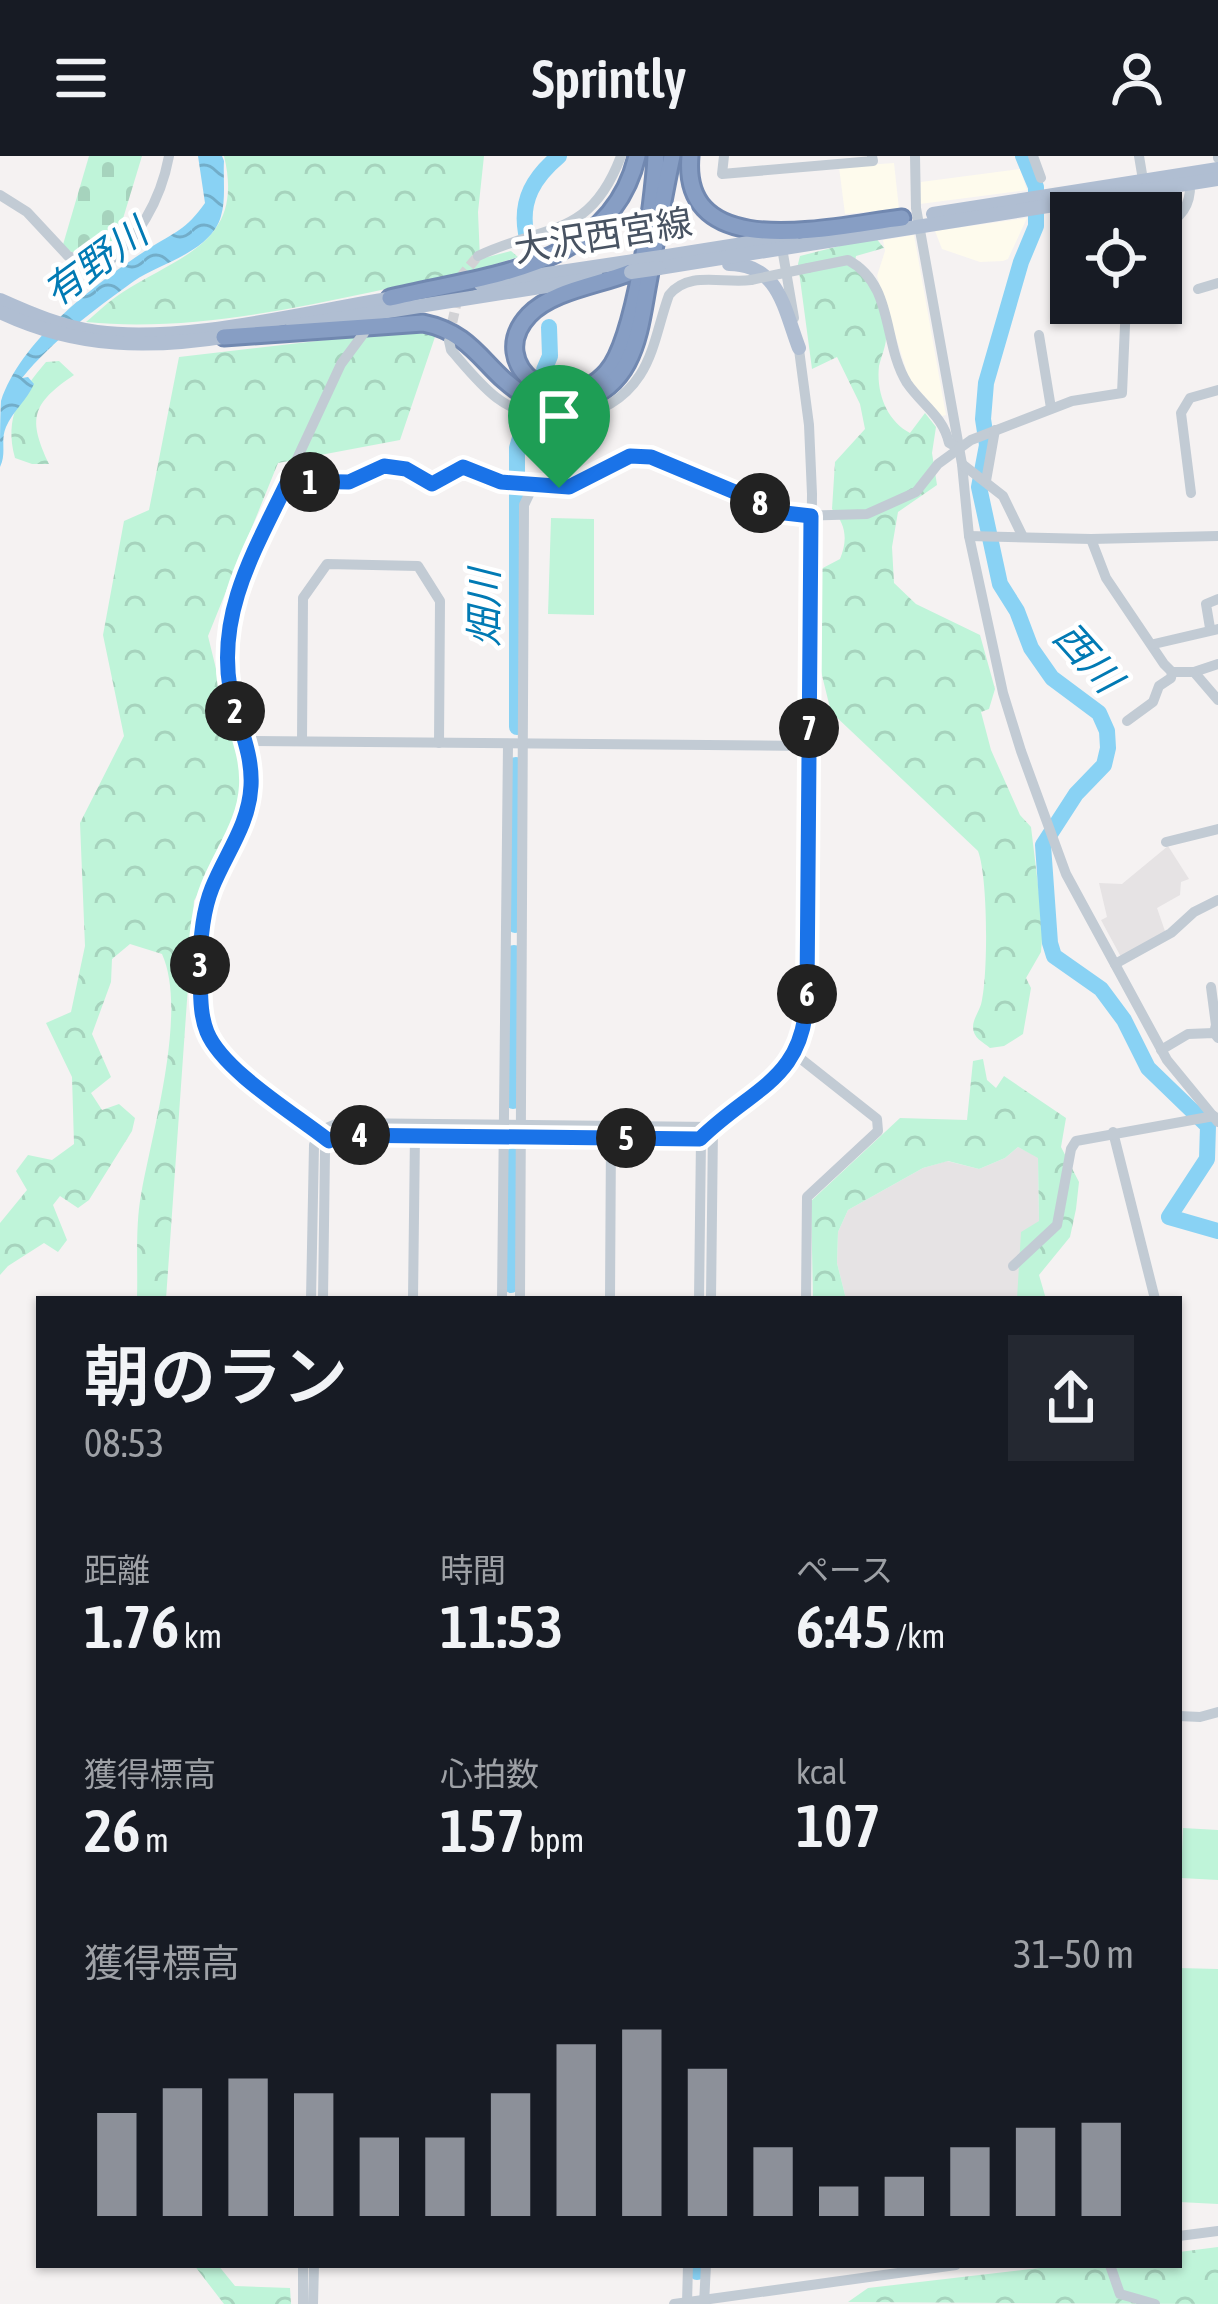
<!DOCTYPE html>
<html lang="ja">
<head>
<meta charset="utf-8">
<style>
	body { margin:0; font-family:"Asap Condensed","Noto Sans JP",sans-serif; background:#242831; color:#f1f3f6; height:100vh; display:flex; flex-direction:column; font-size:45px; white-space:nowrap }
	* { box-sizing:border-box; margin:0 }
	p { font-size:39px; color:#9ea1a6 }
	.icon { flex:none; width:66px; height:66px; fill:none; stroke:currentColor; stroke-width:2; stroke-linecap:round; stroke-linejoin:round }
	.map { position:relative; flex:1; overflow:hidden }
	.sheet { position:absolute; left:36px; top:1140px; width:1146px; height:972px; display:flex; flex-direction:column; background:#171b24; border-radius:0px; box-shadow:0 3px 9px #0004 }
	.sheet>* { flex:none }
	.tools { position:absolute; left:1050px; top:36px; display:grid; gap:24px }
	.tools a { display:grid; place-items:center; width:132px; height:132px; border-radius:0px; background:#171b24; box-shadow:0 3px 9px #0004; font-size:60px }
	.pin { position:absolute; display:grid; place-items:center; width:102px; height:102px; color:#fff; margin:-123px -51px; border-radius:50% 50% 50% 0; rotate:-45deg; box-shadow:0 0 12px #0007 }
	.pin .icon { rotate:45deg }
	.km { position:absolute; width:60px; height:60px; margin:-30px; border-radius:50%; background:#222; color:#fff; font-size:33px; line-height:60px; text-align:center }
	.round { display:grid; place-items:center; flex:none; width:126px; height:126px; border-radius:0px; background:#242831 }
	.headline { display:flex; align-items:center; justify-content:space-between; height:204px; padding:0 48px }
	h1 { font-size:66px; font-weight:600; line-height:90px }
	.metrics { display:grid; grid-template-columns:repeat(3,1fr); gap:18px; height:204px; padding:12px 48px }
	.metrics div { display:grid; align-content:center }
	.metrics b { font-size:60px; font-weight:600 }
	.metrics small { font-size:33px; font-weight:400 }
	.metrics p { font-size:33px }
	.chart { height:336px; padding:24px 48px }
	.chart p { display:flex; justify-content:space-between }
	.chart svg { width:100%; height:216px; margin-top:12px; stroke:#8c9099; stroke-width:6 }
	header { display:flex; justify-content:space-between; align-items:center; height:156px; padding:0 48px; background:#171b24; font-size:54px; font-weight:600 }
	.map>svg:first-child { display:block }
	.commercial { fill:#fefbed }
	.education { fill:#e6e3e4 }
	.forest { fill:url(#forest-crowns) }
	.cemetery { fill:url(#cemetery-stones) }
	.park { fill:#bff4d9 }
	.water { fill:url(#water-waves) }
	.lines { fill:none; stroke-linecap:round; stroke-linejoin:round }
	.river { stroke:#89d2f4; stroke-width:16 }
	.minor-tunnel { stroke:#d2d2d5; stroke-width:10; stroke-dasharray:10 5; stroke-linecap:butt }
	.highway-casing { stroke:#7188b0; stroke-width:21 }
	.minor { stroke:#c2cbd4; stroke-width:10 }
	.major { stroke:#b0bed2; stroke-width:14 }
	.highway { stroke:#879ec4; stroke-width:15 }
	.minor-bridge { stroke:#c2cbd4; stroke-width:10 }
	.major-bridge { stroke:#b0bed2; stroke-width:14 }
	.route-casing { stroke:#fff; stroke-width:24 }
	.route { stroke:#1a73e8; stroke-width:15 }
	.labels { text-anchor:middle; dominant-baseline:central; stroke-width:9; stroke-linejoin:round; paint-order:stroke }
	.street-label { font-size:36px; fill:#485362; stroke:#fff }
	.water-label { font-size:39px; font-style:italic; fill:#017ab4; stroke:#fff }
</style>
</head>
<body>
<header><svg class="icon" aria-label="menu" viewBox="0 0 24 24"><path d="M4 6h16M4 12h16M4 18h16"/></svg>Sprintly<svg class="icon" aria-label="person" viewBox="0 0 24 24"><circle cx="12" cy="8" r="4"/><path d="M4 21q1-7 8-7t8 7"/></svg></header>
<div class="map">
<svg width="1218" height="2148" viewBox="0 0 1218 2148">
	<defs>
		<pattern id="forest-crowns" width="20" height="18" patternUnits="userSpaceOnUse" patternTransform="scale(3)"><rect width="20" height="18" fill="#bff4d9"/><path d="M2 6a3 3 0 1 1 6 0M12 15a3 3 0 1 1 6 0" fill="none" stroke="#a6d3bd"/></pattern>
		<pattern id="cemetery-stones" width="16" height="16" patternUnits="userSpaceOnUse" patternTransform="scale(3)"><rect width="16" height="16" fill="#bff4d9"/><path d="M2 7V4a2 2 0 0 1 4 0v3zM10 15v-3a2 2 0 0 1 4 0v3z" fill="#a6d3bd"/></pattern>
		<pattern id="water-waves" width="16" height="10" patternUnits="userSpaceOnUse" patternTransform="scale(3)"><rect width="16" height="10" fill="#89d2f4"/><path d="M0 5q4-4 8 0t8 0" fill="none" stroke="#72adc9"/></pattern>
	</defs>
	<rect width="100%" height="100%" fill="#f5f2f2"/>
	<g class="commercial">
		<polygon points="894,7 899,53 845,58 839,11"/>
		<polygon points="1020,13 1027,34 920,48 921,26"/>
		<polygon points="1027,62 1008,103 1003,105 980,106 942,93 935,75"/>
		<polygon points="914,79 946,259 942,260 909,223 877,120 885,95 883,84"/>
	</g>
	<g class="education">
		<polygon points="1168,690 1189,723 1181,726 1180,739 1157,752 1166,778 1121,801 1101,764 1107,761 1099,727 1122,728"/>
		<polygon points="1018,991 1038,1001 1039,1065 1017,1143 846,1143 837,1107 838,1076 848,1054 923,1012 947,1005 979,1013 1005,1002"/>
	</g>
	<g class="forest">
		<path d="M224,0H484L478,56L480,103L511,95L518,101L484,112C357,137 215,179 86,166C98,156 110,144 123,136C181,99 245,86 224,0Z"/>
		<path d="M875,81L884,92L856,100L854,111C872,126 885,157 886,182C886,190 881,201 879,210C876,237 887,265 910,277L925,257L936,271L932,297L937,329L898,356L892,391L894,427L916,448L980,479L995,533L989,553L981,556L991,594L1020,659L1031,671L1043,770L1041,796L1026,822L1031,832L1023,878L1004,890L990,892C983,886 973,882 973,871C973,862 981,853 982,844C988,815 988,721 978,695L831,556L818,503L819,414L840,403C848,384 846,368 832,353L835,306L865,273L860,248L837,201L812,213L798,108L800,100Z"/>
		<path d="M395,176L436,178L400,284L278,307L208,480L247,640L194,745L166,1143H137C138,1109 135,1072 141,1039C152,976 188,856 162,798L130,788L112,803L111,826L92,878L111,921L91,937L102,954L119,948L135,962L132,975L89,1044L78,1052L60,1040L53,1049L67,1084L58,1096L44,1087L8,1110L0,1119V1067L27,1034L16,1015L28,999L52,1004L74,988L72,921L46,867L71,856L85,790L80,667L124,580L103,479L124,365L149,354L179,201Z"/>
		<path d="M59,205L74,219C31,248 28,263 49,308H32L15,302C4,261 20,237 46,206Z"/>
		<polygon points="983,903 987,924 996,932 1004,920 1066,962 1061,991 1079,1026 1076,1053 1070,1081 1039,1119 1046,1143 1017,1143 1021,1076 1039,1065 1038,1002 1018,991 1005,1002 979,1013 948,1005 923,1012 848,1054 838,1076 837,1107 846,1143 813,1143 811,1045 900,962 967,964 973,905"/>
		<polygon points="1218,2091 1218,2148 848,2146 868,2132 1066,2109 1179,2109 1179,2096"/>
		<polygon points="194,2109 218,2109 235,2130 290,2132 291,2148 224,2148"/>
	</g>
	<polygon class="cemetery" points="89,0 142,0 118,79 102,108 62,92"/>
	<g class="park">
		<polygon points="551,362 594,363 594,459 548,458"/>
		<polygon points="1183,1672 1218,1674 1218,1724 1181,1722"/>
		<polygon points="1179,1812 1218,1813 1218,2048 1179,2046"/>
	</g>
	<path class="water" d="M198,0H222L224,5C223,22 226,44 221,60C211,96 160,107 134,125C94,154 53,184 22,222L28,221L34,228C27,244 13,255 6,271C0,285 7,297 0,311C0,291 0,264 1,245C21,184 96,127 148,93C175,76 186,74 205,47Z"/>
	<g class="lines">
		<g class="river">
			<polyline points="1023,0 1036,31 1036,70 1021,106 986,227 983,263 987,289 979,331 1000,428 1017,455 1031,492 1052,522 1099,557 1107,575 1108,592 1104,609 1076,638 1043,689 1050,787 1054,800 1101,833 1124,864 1148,912 1208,970 1207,1003 1169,1061 1218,1075"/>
			<path d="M526,77C520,44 534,21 559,0"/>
			<polyline points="544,214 550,200 549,171"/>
			<polyline points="517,571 517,292 526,261"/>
			<polyline points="515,769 516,609"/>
			<polyline points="513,945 514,797"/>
			<polyline points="511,1129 513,1000"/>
			<polyline points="697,2116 697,2109"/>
		</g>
		<polyline class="minor-tunnel" points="449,181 463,118 478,100"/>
		<defs>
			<g id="highway">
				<path d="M690,0C680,111 837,69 902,62"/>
				<path d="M631,116C600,129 553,134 529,159C482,209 562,267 607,216C635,184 654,45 656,0"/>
				<path d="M390,142C485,119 611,113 637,0"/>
				<path d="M224,181L423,167C477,178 484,216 526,240C563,261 608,243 627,207C640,183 643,153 648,127C656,84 663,42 672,0"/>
			</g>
		</defs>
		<use href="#highway" class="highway-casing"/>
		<g class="minor">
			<polyline points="724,0 722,18 873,5 872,0"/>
			<polyline points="915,0 916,52 962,308 969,380 1003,537 1021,595 1066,718 1167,904 1218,966"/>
			<polyline points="1033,0 1041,22"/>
			<polyline points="1139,0 1143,24"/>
			<polyline points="1218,0 1218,2"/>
			<path d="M0,39L27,56L68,100L101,111C138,86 161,43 169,0"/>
			<path d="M1161,69C1181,65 1191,48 1190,28"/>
			<polyline points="781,86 794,162"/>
			<path d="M478,100C545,68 590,83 621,0"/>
			<path d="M808,112L848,104C895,129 882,187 907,227C922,249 943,260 949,287L958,292"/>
			<polyline points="1198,133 1218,127"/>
			<polyline points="1039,179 1051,252"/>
			<path d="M449,185L451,194C465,210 480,229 497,242C541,275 609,267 640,219C655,196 659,166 669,139C689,114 723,128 751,124"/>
			<polyline points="962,308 1003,340 1023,381"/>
			<polyline points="288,325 349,325 384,310 407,313 432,328 463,311 501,326 569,331 613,306 630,300 651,301 796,360 867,358 916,336 938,308 971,284 1072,245 1122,237 1126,147"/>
			<polyline points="986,325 995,274"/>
			<polyline points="559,332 583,258"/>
			<polyline points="1191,337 1181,257 1190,242 1218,234"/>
			<polyline points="969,380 1091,383 1218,380"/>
			<polyline points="1091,383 1106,422 1164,508 1172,516 1194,516 1218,544"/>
			<polyline points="1210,472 1206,448 1218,443"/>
			<polyline points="1154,488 1218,473"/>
			<polyline points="1194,516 1218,508"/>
			<polyline points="1127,565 1153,546 1159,530 1171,522 1172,516"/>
			<polyline points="245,585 808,590"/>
			<polyline points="302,585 303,442 327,408 418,410 440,445 439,587"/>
			<polyline points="1166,686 1218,673"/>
			<polyline points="1115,808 1171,777 1194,756 1218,744"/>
			<polyline points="1211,831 1216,869 1214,877"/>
			<polyline points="1161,894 1188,878 1214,877 1218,882"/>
			<polyline points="796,899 877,963 878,975 807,1041 806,1143"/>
			<polyline points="1113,976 1155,1143"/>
			<polyline points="329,985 232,909 214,890 201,856 201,783 211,733 239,679 251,631 249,599 228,520 231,453 250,404 341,208 364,177"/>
			<polyline points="1013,1110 1057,1069 1071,993 1076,985 1214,960"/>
			<polyline points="311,1143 314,989 324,973 338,967 713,971 711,1143"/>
			<path d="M323,1143L325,995L333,981L701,983C745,940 804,919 807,851L812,338L809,269L798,186"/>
			<polyline points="413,1143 415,977"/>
			<polyline points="502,1143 508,588"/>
			<polyline points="520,1143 524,349 533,330"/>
			<polyline points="610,1143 611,979"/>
			<polyline points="699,1143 701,983"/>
			<polyline points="1179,1560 1200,1561 1218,1556"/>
			<polyline points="1179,2080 1218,2075"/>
			<polyline points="1110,2109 1120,2138 1155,2148"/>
			<polyline points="303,2148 303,2109"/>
			<polyline points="313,2148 314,2109"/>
			<polyline points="674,2148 956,2109"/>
			<polyline points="687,2148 688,2109"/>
			<polyline points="704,2148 706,2109"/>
		</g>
		<g class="major">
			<polyline points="933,58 1218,13"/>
			<polyline points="661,101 792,80"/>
			<path d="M729,108C779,108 784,153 799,192"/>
			<polyline points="659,112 1218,23"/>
			<polyline points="481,128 634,105"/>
			<path d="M0,144C31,158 62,171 97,176C186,188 309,155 400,141"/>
			<path d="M0,156C78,193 151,193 235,179"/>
			<polyline points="293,170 597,122"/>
		</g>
		<use href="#highway" class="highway"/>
		<polyline class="minor-bridge" points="751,124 808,112"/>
		<g class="major-bridge">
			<polyline points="634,105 661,101"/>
			<polyline points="631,116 659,112"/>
		</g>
	</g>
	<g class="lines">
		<defs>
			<path id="route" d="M630,300L651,301L785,357L811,360L807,838C805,924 754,930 700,983L340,979L329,985C295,958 223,915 207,876C199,856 201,834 200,813C200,785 202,757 212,732C226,697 249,669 251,630C253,595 236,565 230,532C217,455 256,392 288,325L349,326L384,310L406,313L432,328L463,311L501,326L569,331Z"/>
		</defs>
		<use href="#route" class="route-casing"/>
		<use href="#route" class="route"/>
	</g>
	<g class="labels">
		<g class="street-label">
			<text transform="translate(603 79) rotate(-9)">大沢西宮線</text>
		</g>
		<g class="water-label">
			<text transform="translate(95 106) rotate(-36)">有野川</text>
			<text transform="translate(484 452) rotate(-90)">畑川</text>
			<text transform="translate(1088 501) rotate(48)">西川</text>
		</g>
	</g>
</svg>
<div class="tools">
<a><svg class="icon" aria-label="locate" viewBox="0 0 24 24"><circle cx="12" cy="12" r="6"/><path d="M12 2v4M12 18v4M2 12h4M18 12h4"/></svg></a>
</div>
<div class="pin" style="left:559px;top:332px;background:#1e9e55"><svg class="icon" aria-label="arrive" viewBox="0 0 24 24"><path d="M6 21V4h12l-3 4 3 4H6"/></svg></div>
<b class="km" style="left:310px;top:326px">1</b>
<b class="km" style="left:235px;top:555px">2</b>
<b class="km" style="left:200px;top:809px">3</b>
<b class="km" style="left:360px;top:979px">4</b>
<b class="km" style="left:626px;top:982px">5</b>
<b class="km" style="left:807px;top:838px">6</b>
<b class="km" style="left:809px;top:572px">7</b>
<b class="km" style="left:760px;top:347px">8</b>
<section class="sheet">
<div class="headline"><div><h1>朝のラン</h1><p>08:53</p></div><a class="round"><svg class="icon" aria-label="share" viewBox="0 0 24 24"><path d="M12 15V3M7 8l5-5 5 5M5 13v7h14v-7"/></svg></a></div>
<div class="metrics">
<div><p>距離</p><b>1.76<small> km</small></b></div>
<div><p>時間</p><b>11:53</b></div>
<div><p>ペース</p><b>6:45<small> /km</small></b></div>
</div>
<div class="metrics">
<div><p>獲得標高</p><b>26<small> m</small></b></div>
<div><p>心拍数</p><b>157<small> bpm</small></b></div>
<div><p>kcal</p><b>107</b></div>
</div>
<div class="chart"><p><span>獲得標高</span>31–50 m</p>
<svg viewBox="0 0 160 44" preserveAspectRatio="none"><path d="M5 44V23M15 44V18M25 44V16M35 44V19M45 44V28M55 44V28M65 44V19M75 44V9M85 44V6M95 44V14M105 44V30M115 44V38M125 44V36M135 44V30M145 44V26M155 44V25"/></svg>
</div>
</section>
</div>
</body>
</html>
